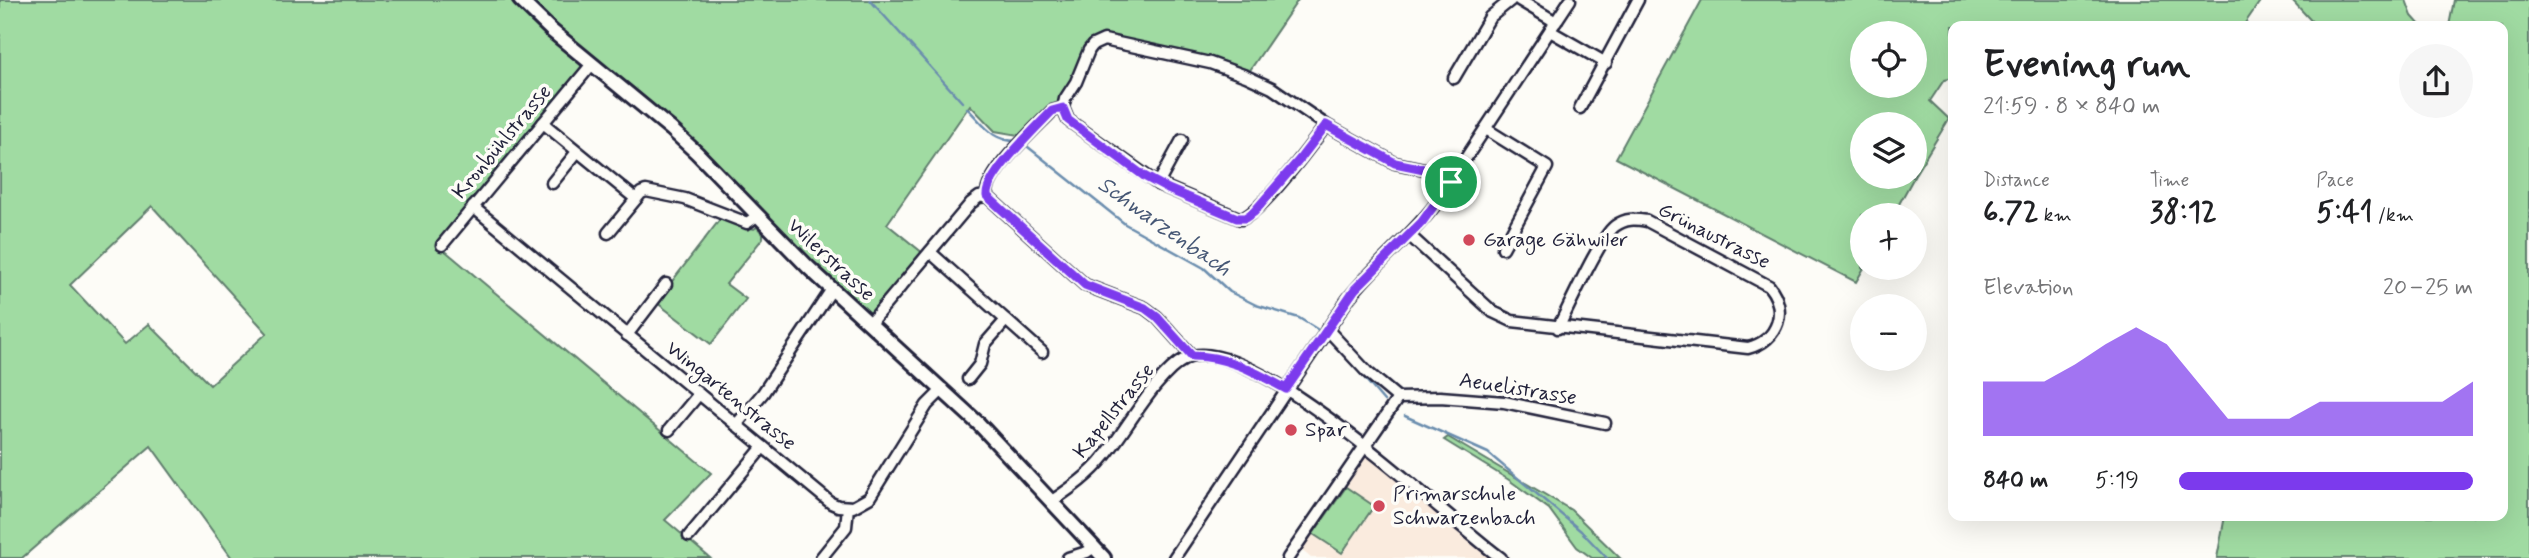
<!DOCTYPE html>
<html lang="en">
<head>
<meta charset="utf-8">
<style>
	body { margin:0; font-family:Mynerve,sans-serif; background:#f6f6f6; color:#202124; height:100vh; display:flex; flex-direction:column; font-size:26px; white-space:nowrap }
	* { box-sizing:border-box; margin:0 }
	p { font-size:23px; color:#757577 }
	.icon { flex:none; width:38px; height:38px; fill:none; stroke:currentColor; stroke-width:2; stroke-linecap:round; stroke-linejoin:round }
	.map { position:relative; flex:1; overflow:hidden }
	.sheet { position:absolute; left:1948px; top:21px; width:560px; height:500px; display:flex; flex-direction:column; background:#fff; border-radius:14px; box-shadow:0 7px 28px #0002 }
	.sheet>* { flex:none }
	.tools { position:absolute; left:1850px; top:21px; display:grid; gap:14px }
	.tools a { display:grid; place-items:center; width:77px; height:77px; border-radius:50%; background:#fff; box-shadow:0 7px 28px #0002; font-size:35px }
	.pin { position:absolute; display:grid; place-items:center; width:60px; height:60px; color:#fff; margin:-30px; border:4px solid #fff; border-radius:50%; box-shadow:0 2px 7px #0007 }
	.round { display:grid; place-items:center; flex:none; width:74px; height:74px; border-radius:37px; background:#f6f6f6 }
	.head { display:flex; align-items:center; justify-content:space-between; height:119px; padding:0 35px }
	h1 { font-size:38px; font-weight:700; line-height:52px }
	.stats { display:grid; grid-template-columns:repeat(3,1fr); gap:10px; height:119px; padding:7px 35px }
	.stats div { display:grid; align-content:center }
	.stats b { font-size:30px; font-weight:700 }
	.stats small { font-size:19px; font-weight:400 }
	.stats p { font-size:19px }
	.chart { height:196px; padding:14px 35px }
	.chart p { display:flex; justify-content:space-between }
	.chart svg { width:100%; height:126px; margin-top:7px; fill:#7c3aed; opacity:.7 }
	ul { padding:0 35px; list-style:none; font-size:23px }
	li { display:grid; grid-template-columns:112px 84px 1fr; align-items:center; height:52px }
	li i { height:18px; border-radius:9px; background:#7c3aed }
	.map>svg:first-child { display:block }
	.built { fill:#faebde }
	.green { fill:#a0dba2; stroke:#617e6e; stroke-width:2; fill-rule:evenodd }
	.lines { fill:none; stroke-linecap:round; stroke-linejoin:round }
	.stream { stroke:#6b8dae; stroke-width:2.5 }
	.minor-casing { stroke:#22223b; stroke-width:15 }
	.major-casing { stroke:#22223b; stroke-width:18 }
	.minor { stroke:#fdfcf7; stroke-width:10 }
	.major { stroke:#fdfcf7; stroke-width:12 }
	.route-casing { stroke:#fff; stroke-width:14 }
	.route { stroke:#7c3aed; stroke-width:9 }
	.poi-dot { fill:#d1495b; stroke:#fdfcf7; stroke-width:2.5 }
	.labels { text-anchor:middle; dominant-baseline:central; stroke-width:7; stroke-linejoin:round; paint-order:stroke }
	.street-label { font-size:21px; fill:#22223b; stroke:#fdfcf7 }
	.poi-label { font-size:21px; fill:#22223b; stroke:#fdfcf7; text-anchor:start }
	.water-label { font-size:23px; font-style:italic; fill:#465775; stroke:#fdfcf7 }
</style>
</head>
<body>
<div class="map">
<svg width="2529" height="558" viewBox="0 0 2529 558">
	<rect width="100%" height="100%" fill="#fdfcf7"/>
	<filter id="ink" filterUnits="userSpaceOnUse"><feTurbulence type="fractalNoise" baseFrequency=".0143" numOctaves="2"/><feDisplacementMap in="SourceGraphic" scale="14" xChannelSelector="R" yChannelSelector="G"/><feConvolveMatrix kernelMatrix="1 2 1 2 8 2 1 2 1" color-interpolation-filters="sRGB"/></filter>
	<g filter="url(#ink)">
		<polygon class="built" points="1368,452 1457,529 1493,558 1311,558 1299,548 1342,483"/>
		<g class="green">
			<path d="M0,0H1298L1246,76L1099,42L1076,82L1057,106L1024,136L995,131L970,105L887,224L924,254L874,314L868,313C838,287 809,260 781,232C721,171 663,104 591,56L437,244L711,473L665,520L710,558H232L151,446L22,558H0ZM152,206L267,333L210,385L149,324L125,344L70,285Z"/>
			<path d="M1702,0H2261L2243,26H1953V78L1944,80L1930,101L1949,119L1914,176V124H1862V177H1914L1893,215H1862V268H1864L1856,282L1616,158ZM1862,33H1914V86H1862Z"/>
			<polygon points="2292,0 2406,0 2412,16 2421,26 2316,26"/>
			<polygon points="2454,0 2529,0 2529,558 2217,558 2225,516 2502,516 2502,26 2449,26"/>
			<polygon points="721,218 754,229 757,227 763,234 763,238 726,284 746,299 711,344 656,302"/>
			<polygon points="1448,437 1571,510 1620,558 1592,558 1577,547 1549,509 1509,480 1444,440"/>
			<polygon points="1346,487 1374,506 1342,553 1313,534"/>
		</g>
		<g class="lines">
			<g class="stream">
				<polyline points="870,0 962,102"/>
				<path d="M967,108C984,125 992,141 1017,141"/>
				<polyline points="1023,143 1125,224 1204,268 1230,292 1256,305 1299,318 1320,331"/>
				<polyline points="1359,372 1384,401"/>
				<polyline points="1405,416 1488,453 1581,531 1607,558"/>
			</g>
			<defs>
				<g id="minor">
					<polyline points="1519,0 1556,22"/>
					<polyline points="1550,31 1606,63"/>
					<polyline points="1454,78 1490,17 1511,0"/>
					<path d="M1063,108L1068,120L1158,184L1241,219C1261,213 1311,145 1326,125"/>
					<polyline points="1580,108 1638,0"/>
					<polyline points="543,123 636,199"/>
					<polyline points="1486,129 1547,167 1503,248"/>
					<polyline points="552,183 577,152"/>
					<polyline points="1158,184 1182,140"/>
					<path d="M987,196C984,174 1037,127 1052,111L1063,108L1065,99L1076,82L1089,50L1093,45L1104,40L1210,63L1246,76L1272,88L1326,125L1395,163L1429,170L1451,182"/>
					<polyline points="987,196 1085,285 1145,308 1157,317 1192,356"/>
					<polyline points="473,207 831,503 838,506 853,507 869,498 927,405 943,389"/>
					<polyline points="608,233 641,193 646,191 685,199 747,223 757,216"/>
					<path d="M1409,235L1493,312L1512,321L1748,348C1779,340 1788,310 1769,286L1647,221C1635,219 1626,218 1615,226C1600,237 1569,307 1558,328"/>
					<polyline points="442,245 592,64"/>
					<polyline points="930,252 1042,352"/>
					<polyline points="870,323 971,203 979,197 987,196"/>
					<polyline points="1327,329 1367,372 1398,398 1440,397 1504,402 1605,423"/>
					<polyline points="627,335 666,284"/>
					<polyline points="968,379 980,364 985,344 1006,320"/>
					<polyline points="736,425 763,393 832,289"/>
					<polyline points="669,430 699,394"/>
					<path d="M1052,501C1071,488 1090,475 1104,457C1126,431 1156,374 1185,359C1247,325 1449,521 1501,558"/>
					<polyline points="689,536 763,447"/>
					<polyline points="821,558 846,527 848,507"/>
					<polyline points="1068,558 1087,552 1094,547"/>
					<path d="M1174,558L1348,299C1374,265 1409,239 1435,205L1570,0"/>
					<polyline points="1288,558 1398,398"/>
				</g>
				<polyline id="major" points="520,0 552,31 671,129 697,153 808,267 979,424 1104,558"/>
			</defs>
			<use href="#minor" class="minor-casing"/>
			<use href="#major" class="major-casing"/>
			<use href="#minor" class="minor"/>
			<use href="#major" class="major"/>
		</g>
	</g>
	<g class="lines" filter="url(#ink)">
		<defs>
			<path id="route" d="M1063,108L1068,120L1144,176L1168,189L1237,218H1245L1254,212L1300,159L1326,125L1395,163L1429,170L1451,182L1422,222L1355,289L1286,389C1255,372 1228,356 1192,356L1157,317L1145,308L1085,285L987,196C985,176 1037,127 1052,111Z"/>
		</defs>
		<use href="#route" class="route-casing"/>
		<use href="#route" class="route"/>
	</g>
	<g class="poi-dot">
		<circle cx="1469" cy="240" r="7"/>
		<circle cx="1291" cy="430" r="7"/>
		<circle cx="1379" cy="506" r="7"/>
	</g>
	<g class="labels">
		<g class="street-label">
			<text transform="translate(502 142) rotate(-50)">Kronbühlstrasse</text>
			<text transform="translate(1714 236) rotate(27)">Grünaustrasse</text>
			<text transform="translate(831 260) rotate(43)">Wilerstrasse</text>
			<text transform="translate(1518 389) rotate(9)">Aeuelistrasse</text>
			<text transform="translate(731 396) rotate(39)">Wingartenstrasse</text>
			<text transform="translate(1114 411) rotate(-51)">Kapellstrasse</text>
		</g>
		<g class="poi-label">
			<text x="1483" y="240">Garage Gähwiler</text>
			<text x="1305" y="430">Spar</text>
			<text x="1393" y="494">Primarschule<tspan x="1393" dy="24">Schwarzenbach</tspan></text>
		</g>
		<g class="water-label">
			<text transform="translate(1164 227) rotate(35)">Schwarzenbach</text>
		</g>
	</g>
</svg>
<div class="tools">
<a><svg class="icon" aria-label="locate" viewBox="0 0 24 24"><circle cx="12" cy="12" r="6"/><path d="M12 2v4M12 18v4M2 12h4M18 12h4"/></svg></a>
<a><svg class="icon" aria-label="layers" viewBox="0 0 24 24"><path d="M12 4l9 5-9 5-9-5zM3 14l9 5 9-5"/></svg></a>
<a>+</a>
<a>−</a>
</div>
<div class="pin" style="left:1451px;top:182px;background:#1e9e55"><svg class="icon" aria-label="arrive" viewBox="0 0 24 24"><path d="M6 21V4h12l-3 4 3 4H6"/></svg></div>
<section class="sheet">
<div class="head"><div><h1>Evening run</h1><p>21:59 · 8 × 840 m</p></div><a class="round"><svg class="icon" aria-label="share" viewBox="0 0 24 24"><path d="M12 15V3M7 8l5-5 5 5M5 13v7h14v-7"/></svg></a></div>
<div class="stats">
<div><p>Distance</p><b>6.72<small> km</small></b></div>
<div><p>Time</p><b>38:12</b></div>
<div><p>Pace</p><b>5:41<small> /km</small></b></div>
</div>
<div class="chart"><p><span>Elevation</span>20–25 m</p>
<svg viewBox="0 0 160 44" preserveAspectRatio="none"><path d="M0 44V25L10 25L20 25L30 19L40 12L50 6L60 12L70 25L80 38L90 38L100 38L110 32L120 32L130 32L140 32L150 32L160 25V44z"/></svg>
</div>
<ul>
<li><b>840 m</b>5:19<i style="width:100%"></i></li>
</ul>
</section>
</div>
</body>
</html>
